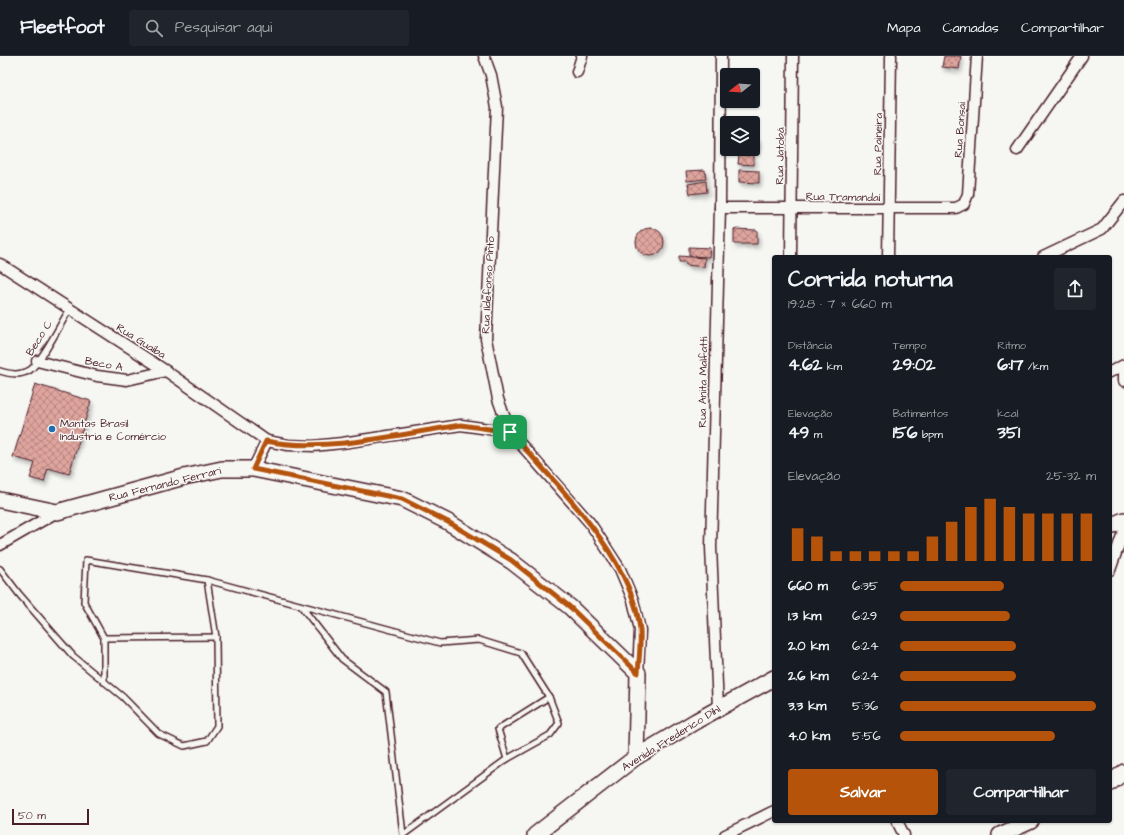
<!DOCTYPE html>
<html lang="pt">
<head>
<meta charset="utf-8">
<style>
	body { margin:0; font-family:"Architects Daughter",sans-serif; background:#20242c; color:#f1f3f6; height:100vh; display:flex; flex-direction:column; font-size:15px; white-space:nowrap }
	* { box-sizing:border-box; margin:0 }
	p { font-size:13px; color:#9ea1a6 }
	.icon { flex:none; width:22px; height:22px; fill:none; stroke:currentColor; stroke-width:2; stroke-linecap:round; stroke-linejoin:round }
	.map { position:relative; flex:1; overflow:hidden }
	.drawer { position:absolute; left:772px; top:199px; width:340px; height:568px; display:flex; flex-direction:column; background:#171b24; border-radius:4px; box-shadow:0 1px 3px #0004 }
	.drawer>* { flex:none }
	.needle { width:26px; rotate:253deg }
	.controls { position:absolute; left:720px; top:12px; display:grid; gap:8px }
	.controls a { display:grid; place-items:center; width:40px; height:40px; border-radius:4px; background:#171b24; box-shadow:0 1px 3px #0004; font-size:20px }
	.scale { position:absolute; left:12px; bottom:10px; width:77px; box-sizing:border-box; padding-left:4px; border:2px solid #4a1f2b; border-top:0; font-size:11px; line-height:14px; white-space:nowrap; color:#4a1f2b; -webkit-text-stroke:3px #f6f6f2; paint-order:stroke }
	.pin { position:absolute; display:grid; place-items:center; width:34px; height:34px; color:#fff; margin:-17px; border-radius:8px; box-shadow:0 2px 6px #0006 }
	.round { display:grid; place-items:center; flex:none; width:42px; height:42px; border-radius:4px; background:#20242c }
	.headline { display:flex; align-items:center; justify-content:space-between; height:68px; padding:0 16px }
	h1 { font-size:22px; font-weight:700; line-height:30px }
	.stats { display:grid; grid-template-columns:repeat(3,1fr); gap:6px; height:68px; padding:4px 16px }
	.stats div { display:grid; align-content:center }
	.stats b { font-size:17px; font-weight:700 }
	.stats small { font-size:11px; font-weight:400 }
	.stats p { font-size:11px }
	.chart { height:112px; padding:8px 16px }
	.chart p { display:flex; justify-content:space-between }
	.chart svg { width:100%; height:72px; margin-top:4px; stroke:#b45309; stroke-width:6 }
	.primary-button { display:flex; gap:8px; margin-top:auto; padding:8px 16px }
	.primary-button a { flex:1; height:46px; border-radius:4px; background:#b45309; color:#fff; font-size:16px; font-weight:700; line-height:46px; text-align:center }
	.primary-button a+a { background:#20242c; color:#f1f3f6 }
	ul { padding:0 16px; list-style:none; font-size:13px }
	li { display:grid; grid-template-columns:64px 48px 1fr; align-items:center; height:30px }
	li i { height:10px; border-radius:5px; background:#b45309 }
	header { display:flex; align-items:center; gap:24px; box-sizing:border-box; height:56px; padding:0 20px; background:#171b24; border-bottom:1px solid #363941 }
	header strong { font-size:19px }
	nav { display:flex; gap:22px; margin-inline-start:auto; font-size:14px }
	.search { width:280px; height:36px; background:#20242c; display:flex; align-items:center; gap:10px; box-sizing:border-box; padding:0 14px; border-radius:4px; color:#9ea1a6; font-size:15px }
	.map>svg:first-child { display:block }
	.building { fill:url(#building-cross-hatch); stroke:#4a1f2b; filter:url(#shadow) }
	.lines { fill:none; stroke-linecap:round; stroke-linejoin:round }
	.service-casing { stroke:#4a1f2b; stroke-width:8 }
	.minor-casing { stroke:#4a1f2b; stroke-width:13 }
	.secondary-casing { stroke:#4a1f2b; stroke-width:18 }
	.service { stroke:#f6f6f2; stroke-width:5 }
	.minor { stroke:#f6f6f2; stroke-width:10 }
	.secondary { stroke:#f6f6f2; stroke-width:15 }
	.route-casing { stroke:#fff; stroke-width:8 }
	.route { stroke:#b45309; stroke-width:5 }
	.poi-dot { fill:#1f6fb2; stroke:#f6f6f2; stroke-width:1.5 }
	.labels { text-anchor:middle; dominant-baseline:central; stroke-width:3; stroke-linejoin:round; paint-order:stroke }
	.street-label { font-size:11px; fill:#4a1f2b; stroke:#f6f6f2 }
	.poi-label { font-size:11px; fill:#4a1f2b; stroke:#f6f6f2; text-anchor:start }
</style>
</head>
<body>
<header>
<strong>Fleetfoot</strong>
<div class="search"><svg class="icon" aria-label="search" viewBox="0 0 24 24"><circle cx="10" cy="10" r="6"/><path d="M15 15l6 6"/></svg>Pesquisar aqui</div>
<nav><a>Mapa</a><a>Camadas</a><a>Compartilhar</a></nav>
</header>
<div class="map">
<svg width="1124" height="779" viewBox="0 0 1124 779">
	<defs>
		<pattern id="building-cross-hatch" width="8" height="8" patternUnits="userSpaceOnUse"><rect width="8" height="8" fill="#dea49d"/><path d="M0 0l8 8M0 8l8-8" fill="none" stroke="#b68580"/></pattern>
		<filter id="shadow"><feDropShadow dx="2" dy="3.5" stdDeviation="2" flood-color="#0004"/></filter>
	</defs>
	<rect width="100%" height="100%" fill="#f6f6f2"/>
	<filter id="ink" filterUnits="userSpaceOnUse"><feTurbulence type="fractalNoise" baseFrequency=".025" numOctaves="2"/><feDisplacementMap in="SourceGraphic" scale="8" xChannelSelector="R" yChannelSelector="G"/><feConvolveMatrix kernelMatrix="1 2 1 2 8 2 1 2 1" color-interpolation-filters="sRGB"/></filter>
	<g filter="url(#ink)">
		<g class="building">
			<polygon points="944,0 961,0 959,13 942,11"/>
			<polygon points="753,82 758,82 758,95 743,95 743,93 753,93"/>
			<polygon points="739,99 754,99 754,109 738,108"/>
			<polygon points="705,114 706,123 687,125 686,115"/>
			<polygon points="739,114 759,115 759,127 739,126"/>
			<polygon points="706,125 707,136 690,138 688,128"/>
			<circle cx="650" cy="186" r="14"/>
			<polygon points="734,173 757,174 757,188 734,188"/>
			<polygon points="689,191 710,192 709,201 689,200"/>
			<polygon points="679,200 705,202 704,211 686,209 685,206 679,206"/>
			<polygon points="35,328 91,345 69,418 48,412 44,426 30,422 35,407 13,401"/>
		</g>
		<g class="lines">
			<defs>
				<g id="service">
					<path d="M0,315C10,318 20,320 30,314C42,305 60,269 69,254"/>
					<polyline points="0,513 19,538 73,600 123,641 159,678 184,690 207,685 217,670 216,581 207,524"/>
					<polyline points="301,550 342,603 386,636 403,778"/>
					<polyline points="104,582 84,546 86,504 207,524 440,587 479,584 521,597 549,641 559,667 550,679 507,703 403,779"/>
					<polyline points="104,626 104,582 216,581"/>
					<polyline points="507,703 498,673 549,641"/>
				</g>
				<g id="minor">
					<polyline points="484,0 491,19 497,51 486,283 498,343 510,376 590,467 620,513 633,544 640,574 638,617"/>
					<polyline points="577,16 582,0"/>
					<polyline points="1017,94 1082,0"/>
					<polyline points="720,152 956,152 964,148 968,138 977,0"/>
					<polyline points="791,201 793,0"/>
					<polyline points="888,201 891,0"/>
					<polyline points="1043,201 1102,173 1124,145"/>
					<polyline points="0,208 166,315 267,385 288,389 313,390 342,387 461,369 510,376"/>
					<polyline points="37,305 97,320 127,324 166,315"/>
					<polyline points="1124,309 1124,325"/>
					<polyline points="1110,316 1124,309"/>
					<polyline points="253,413 267,385"/>
					<polyline points="0,489 57,456"/>
					<polyline points="1110,514 1124,474"/>
					<polyline points="718,652 711,491 720,152 721,0"/>
					<polyline points="897,765 904,779"/>
					<polyline points="725,779 774,755"/>
				</g>
				<g id="secondary">
					<polyline points="0,444 57,456 184,421 222,413 253,413 402,443 448,466 511,505 570,551 638,617 636,701"/>
					<polyline points="1110,470 1124,464"/>
					<polyline points="1110,727 1124,716"/>
					<polyline points="535,779 636,701 696,665 774,622"/>
					<polyline points="1000,779 1031,765"/>
				</g>
			</defs>
			<use href="#service" class="service-casing"/>
			<use href="#minor" class="minor-casing"/>
			<use href="#secondary" class="secondary-casing"/>
			<use href="#service" class="service"/>
			<use href="#minor" class="minor"/>
			<use href="#secondary" class="secondary"/>
		</g>
	</g>
	<g class="lines" filter="url(#ink)">
		<defs>
			<path id="route" d="M461,369L510,376C556,428 633,502 640,574C641,588 639,603 638,617L570,551L511,504L448,466L402,443L253,413L266,385C328,397 399,378 461,369Z"/>
		</defs>
		<use href="#route" class="route-casing"/>
		<use href="#route" class="route"/>
	</g>
	<circle class="poi-dot" cx="52" cy="373" r="4"/>
	<g class="labels">
		<g class="street-label">
			<text transform="translate(960 74) rotate(-86)">Rua Bonsai</text>
			<text transform="translate(878 88) rotate(-89)">Rua Paineira</text>
			<text transform="translate(780 100) rotate(-89)">Rua Jatobá</text>
			<text transform="translate(843 141) rotate(1)">Rua Tramandaí</text>
			<text transform="translate(488 229) rotate(-87)">Rua Ildefonso Pinto</text>
			<text transform="translate(39 282) rotate(-58)">Beco C</text>
			<text transform="translate(141 285) rotate(32)">Rua Guaíba</text>
			<text transform="translate(104 308) rotate(10)">Beco A</text>
			<text transform="translate(703 326) rotate(-89)">Rua Anita Malfatti</text>
			<text transform="translate(165 428) rotate(-14)">Rua Fernando Ferrari</text>
			<text transform="translate(671 682) rotate(-32)">Avenida Frederico Dihl</text>
		</g>
		<g class="poi-label">
			<text x="60" y="367">Mantas Brasil<tspan x="60" dy="13">Industria e Comércio</tspan></text>
		</g>
	</g>
</svg>
<div class="controls">
<a><svg class="needle" viewBox="-14 -14 28 28"><path d="M0-13l5 13h-10z" fill="#e53935"/><path d="M0 13l5-13h-10z" fill="#9ea1a6"/></svg></a>
<a><svg class="icon" aria-label="layers" viewBox="0 0 24 24"><path d="M12 4l9 5-9 5-9-5zM3 14l9 5 9-5"/></svg></a>
</div>
<div class="scale">50 m</div>
<div class="pin" style="left:510px;top:376px;background:#1e9e55"><svg class="icon" aria-label="arrive" viewBox="0 0 24 24"><path d="M6 21V4h12l-3 4 3 4H6"/></svg></div>
<section class="drawer">
<div class="headline"><div><h1>Corrida noturna</h1><p>19:28 · 7 × 660 m</p></div><a class="round"><svg class="icon" aria-label="share" viewBox="0 0 24 24"><path d="M12 15V3M7 8l5-5 5 5M5 13v7h14v-7"/></svg></a></div>
<div class="stats">
<div><p>Distância</p><b>4.62<small> km</small></b></div>
<div><p>Tempo</p><b>29:02</b></div>
<div><p>Ritmo</p><b>6:17<small> /km</small></b></div>
</div>
<div class="stats">
<div><p>Elevação</p><b>49<small> m</small></b></div>
<div><p>Batimentos</p><b>156<small> bpm</small></b></div>
<div><p>kcal</p><b>351</b></div>
</div>
<div class="chart"><p><span>Elevação</span>25–32 m</p>
<svg viewBox="0 0 160 44" preserveAspectRatio="none"><path d="M5 44V24M15 44V29M25 44V38M35 44V38M45 44V38M55 44V38M65 44V38M75 44V29M85 44V20M95 44V11M105 44V6M115 44V11M125 44V15M135 44V15M145 44V15M155 44V15"/></svg>
</div>
<ul>
<li><b>660 m</b>6:35<i style="width:53%"></i></li>
<li><b>1.3 km</b>6:29<i style="width:56%"></i></li>
<li><b>2.0 km</b>6:24<i style="width:59%"></i></li>
<li><b>2.6 km</b>6:24<i style="width:59%"></i></li>
<li><b>3.3 km</b>5:36<i style="width:100%"></i></li>
<li><b>4.0 km</b>5:56<i style="width:79%"></i></li>
</ul>
<div class="primary-button"><a>Salvar</a><a>Compartilhar</a></div>
</section>
</div>
</body>
</html>
